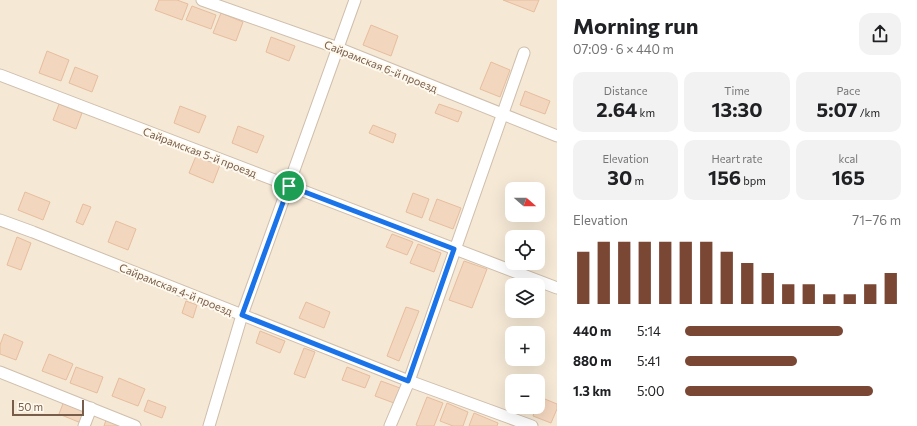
<!DOCTYPE html>
<html lang="en">
<head>
<meta charset="utf-8">
<style>
	body { margin:0; font-family:Commissioner,sans-serif; background:#f2f2f2; color:#202124; height:100vh; display:flex; flex-direction:column; font-size:15px; white-space:nowrap }
	* { box-sizing:border-box; margin:0 }
	p { font-size:13px; color:#757577 }
	.icon { flex:none; width:22px; height:22px; fill:none; stroke:currentColor; stroke-width:2; stroke-linecap:round; stroke-linejoin:round }
	.map { position:relative; flex:1; overflow:hidden }
	.details { display:flex; flex-direction:column; background:#fff; width:360px }
	.details>* { flex:none }
	.needle { width:26px; rotate:110deg }
	.buttons { position:absolute; left:505px; top:182px; display:grid; gap:8px }
	.buttons a { display:grid; place-items:center; width:40px; height:40px; border-radius:8px; background:#fff; box-shadow:0 4px 16px #0002; font-size:20px }
	.scale { position:absolute; left:12px; bottom:10px; width:72px; box-sizing:border-box; padding-left:4px; border:2px solid #785d4a; border-top:0; font-size:11px; line-height:14px; white-space:nowrap; color:#785d4a; -webkit-text-stroke:3px #fff9ee; paint-order:stroke }
	.pin { position:absolute; display:grid; place-items:center; width:34px; height:34px; color:#fff; margin:-17px; border:2px solid #fff; border-radius:50%; box-shadow:0 1px 4px #0007 }
	.round { display:grid; place-items:center; flex:none; width:42px; height:42px; border-radius:12px; background:#f2f2f2 }
	.headline { display:flex; align-items:center; justify-content:space-between; height:68px; padding:0 16px }
	h1 { font-size:22px; font-weight:700; line-height:30px }
	.metrics { display:grid; grid-template-columns:repeat(3,1fr); gap:6px; height:68px; padding:4px 16px }
	.metrics div { display:grid; align-content:center; border-radius:10px; background:#f2f2f2; text-align:center }
	.metrics b { font-size:20px; font-weight:700 }
	.metrics small { font-size:11px; font-weight:400 }
	.metrics p { font-size:11px }
	.chart { height:112px; padding:8px 16px }
	.chart p { display:flex; justify-content:space-between }
	.chart svg { width:100%; height:72px; margin-top:4px; stroke:#7b4735; stroke-width:6 }
	ul { padding:0 16px; list-style:none; font-size:13px }
	li { display:grid; grid-template-columns:64px 48px 1fr; align-items:center; height:30px }
	li i { height:10px; border-radius:5px; background:#7b4735 }
	main { display:flex; flex:1; min-height:0 }
	.map>svg:first-child { display:block }
	.residential { fill:#f5e8d5; fill-rule:evenodd }
	.building { fill:#f3d6be; stroke:#e7bd9e }
	.lines { fill:none; stroke-linecap:round; stroke-linejoin:round }
	.minor-casing { stroke:#cfbeac; stroke-width:13 }
	.minor { stroke:#fff; stroke-width:11 }
	.route-casing { stroke:#fff; stroke-width:8 }
	.route { stroke:#1a73e8; stroke-width:5 }
	.labels { text-anchor:middle; dominant-baseline:central; stroke-width:4; stroke-linejoin:round; paint-order:stroke }
	.street-label { font-size:11px; fill:#785d4a; stroke:#fff9ee }
</style>
</head>
<body>
<main>
<div class="map">
<svg width="557" height="426" viewBox="0 0 557 426">
	<rect width="100%" height="100%" fill="#fdf6e7"/>
	<path class="residential" d="M0,0H557V426H0ZM512,189H538V215H512ZM512,237H538V263H512ZM512,285H538V311H512ZM512,333H538V359H512ZM512,381H538V407H512Z"/>
	<g class="building">
		<polygon points="159,0 177,0 188,4 182,20 155,10"/>
		<polygon points="503,0 539,0 534,12"/>
		<polygon points="192,6 216,15 211,29 186,20"/>
		<polygon points="221,13 243,22 236,41 213,33"/>
		<polygon points="371,25 398,36 391,56 363,45"/>
		<polygon points="271,37 295,46 289,61 266,52"/>
		<polygon points="47,51 69,60 61,81 39,73"/>
		<polygon points="491,62 510,70 500,97 480,89"/>
		<polygon points="75,67 98,76 92,92 69,83"/>
		<polygon points="525,91 550,101 545,114 520,105"/>
		<polygon points="59,104 82,113 76,129 53,120"/>
		<polygon points="439,104 462,112 458,122 435,113"/>
		<polygon points="180,106 206,116 199,133 174,123"/>
		<polygon points="373,125 396,134 393,143 369,133"/>
		<polygon points="238,126 264,136 257,153 232,143"/>
		<polygon points="196,156 220,165 213,183 189,173"/>
		<polygon points="25,192 50,202 43,220 18,210"/>
		<polygon points="413,193 429,199 422,218 406,212"/>
		<polygon points="437,199 461,208 453,229 429,220"/>
		<polygon points="83,204 91,207 83,225 76,222"/>
		<polygon points="116,221 136,229 128,250 108,242"/>
		<polygon points="392,234 413,242 407,255 386,247"/>
		<polygon points="17,237 31,243 21,270 7,265"/>
		<polygon points="418,244 441,253 434,272 410,263"/>
		<polygon points="464,261 487,269 472,308 449,300"/>
		<polygon points="186,301 197,305 193,318 182,313"/>
		<polygon points="306,302 330,312 324,328 299,318"/>
		<polygon points="406,307 419,311 399,361 387,356"/>
		<polygon points="260,331 285,341 280,353 256,343"/>
		<polygon points="4,334 23,342 16,360 0,354 0,345"/>
		<polygon points="304,348 315,352 305,378 294,374"/>
		<polygon points="49,354 73,364 66,380 42,371"/>
		<polygon points="76,367 103,377 97,393 70,383"/>
		<polygon points="347,367 370,376 365,388 342,380"/>
		<polygon points="119,378 145,389 138,406 112,396"/>
		<polygon points="381,381 400,388 394,403 375,396"/>
		<polygon points="427,397 443,403 434,426 418,426 416,425"/>
		<polygon points="540,397 557,404 557,409 551,423 533,416 536,407 538,407"/>
		<polygon points="148,400 166,407 162,418 144,411"/>
		<polygon points="64,401 86,410 81,423 59,414"/>
		<polygon points="447,403 468,412 463,426 453,426 440,421"/>
		<polygon points="474,413 498,423 497,426 469,426"/>
		<polygon points="106,420 121,426 104,426"/>
	</g>
	<g class="lines">
		<defs>
			<g id="minor">
				<polyline points="202,0 338,48 557,136"/>
				<polyline points="0,75 557,288"/>
				<polyline points="0,220 33,232 409,381 532,426"/>
				<polyline points="0,372 135,426"/>
				<polyline points="84,426 91,408"/>
				<polyline points="209,426 242,315 355,0"/>
				<polyline points="390,426 409,381 524,53"/>
			</g>
		</defs>
		<use href="#minor" class="minor-casing"/>
		<use href="#minor" class="minor"/>
	</g>
	<g class="lines">
		<defs>
			<polygon id="route" points="289,186 454,249 408,381 242,315"/>
		</defs>
		<use href="#route" class="route-casing"/>
		<use href="#route" class="route"/>
	</g>
	<g class="labels">
		<g class="street-label">
			<text transform="translate(381 66) rotate(22)">Сайрамская 6-й проезд</text>
			<text transform="translate(200 152) rotate(21)">Сайрамская 5-й проезд</text>
			<text transform="translate(176 289) rotate(22)">Сайрамская 4-й проезд</text>
		</g>
	</g>
</svg>
<div class="buttons">
<a><svg class="needle" viewBox="-14 -14 28 28"><path d="M0-13l5 13h-10z" fill="#e53935"/><path d="M0 13l5-13h-10z" fill="#757577"/></svg></a>
<a><svg class="icon" aria-label="locate" viewBox="0 0 24 24"><circle cx="12" cy="12" r="6"/><path d="M12 2v4M12 18v4M2 12h4M18 12h4"/></svg></a>
<a><svg class="icon" aria-label="layers" viewBox="0 0 24 24"><path d="M12 4l9 5-9 5-9-5zM3 14l9 5 9-5"/></svg></a>
<a>+</a>
<a>−</a>
</div>
<div class="scale">50 m</div>
<div class="pin" style="left:289px;top:186px;background:#1e9e55"><svg class="icon" aria-label="arrive" viewBox="0 0 24 24"><path d="M6 21V4h12l-3 4 3 4H6"/></svg></div>
</div>
<section class="details">
<div class="headline"><div><h1>Morning run</h1><p>07:09 · 6 × 440 m</p></div><a class="round"><svg class="icon" aria-label="share" viewBox="0 0 24 24"><path d="M12 15V3M7 8l5-5 5 5M5 13v7h14v-7"/></svg></a></div>
<div class="metrics">
<div><p>Distance</p><b>2.64<small> km</small></b></div>
<div><p>Time</p><b>13:30</b></div>
<div><p>Pace</p><b>5:07<small> /km</small></b></div>
</div>
<div class="metrics">
<div><p>Elevation</p><b>30<small> m</small></b></div>
<div><p>Heart rate</p><b>156<small> bpm</small></b></div>
<div><p>kcal</p><b>165</b></div>
</div>
<div class="chart"><p><span>Elevation</span>71–76 m</p>
<svg viewBox="0 0 160 44" preserveAspectRatio="none"><path d="M5 44V12M15 44V6M25 44V6M35 44V6M45 44V6M55 44V6M65 44V6M75 44V12M85 44V19M95 44V25M105 44V32M115 44V32M125 44V38M135 44V38M145 44V32M155 44V25"/></svg>
</div>
<ul>
<li><b>440 m</b>5:14<i style="width:73%"></i></li>
<li><b>880 m</b>5:41<i style="width:52%"></i></li>
<li><b>1.3 km</b>5:00<i style="width:87%"></i></li>
</ul>
</section>
</main>
</body>
</html>
